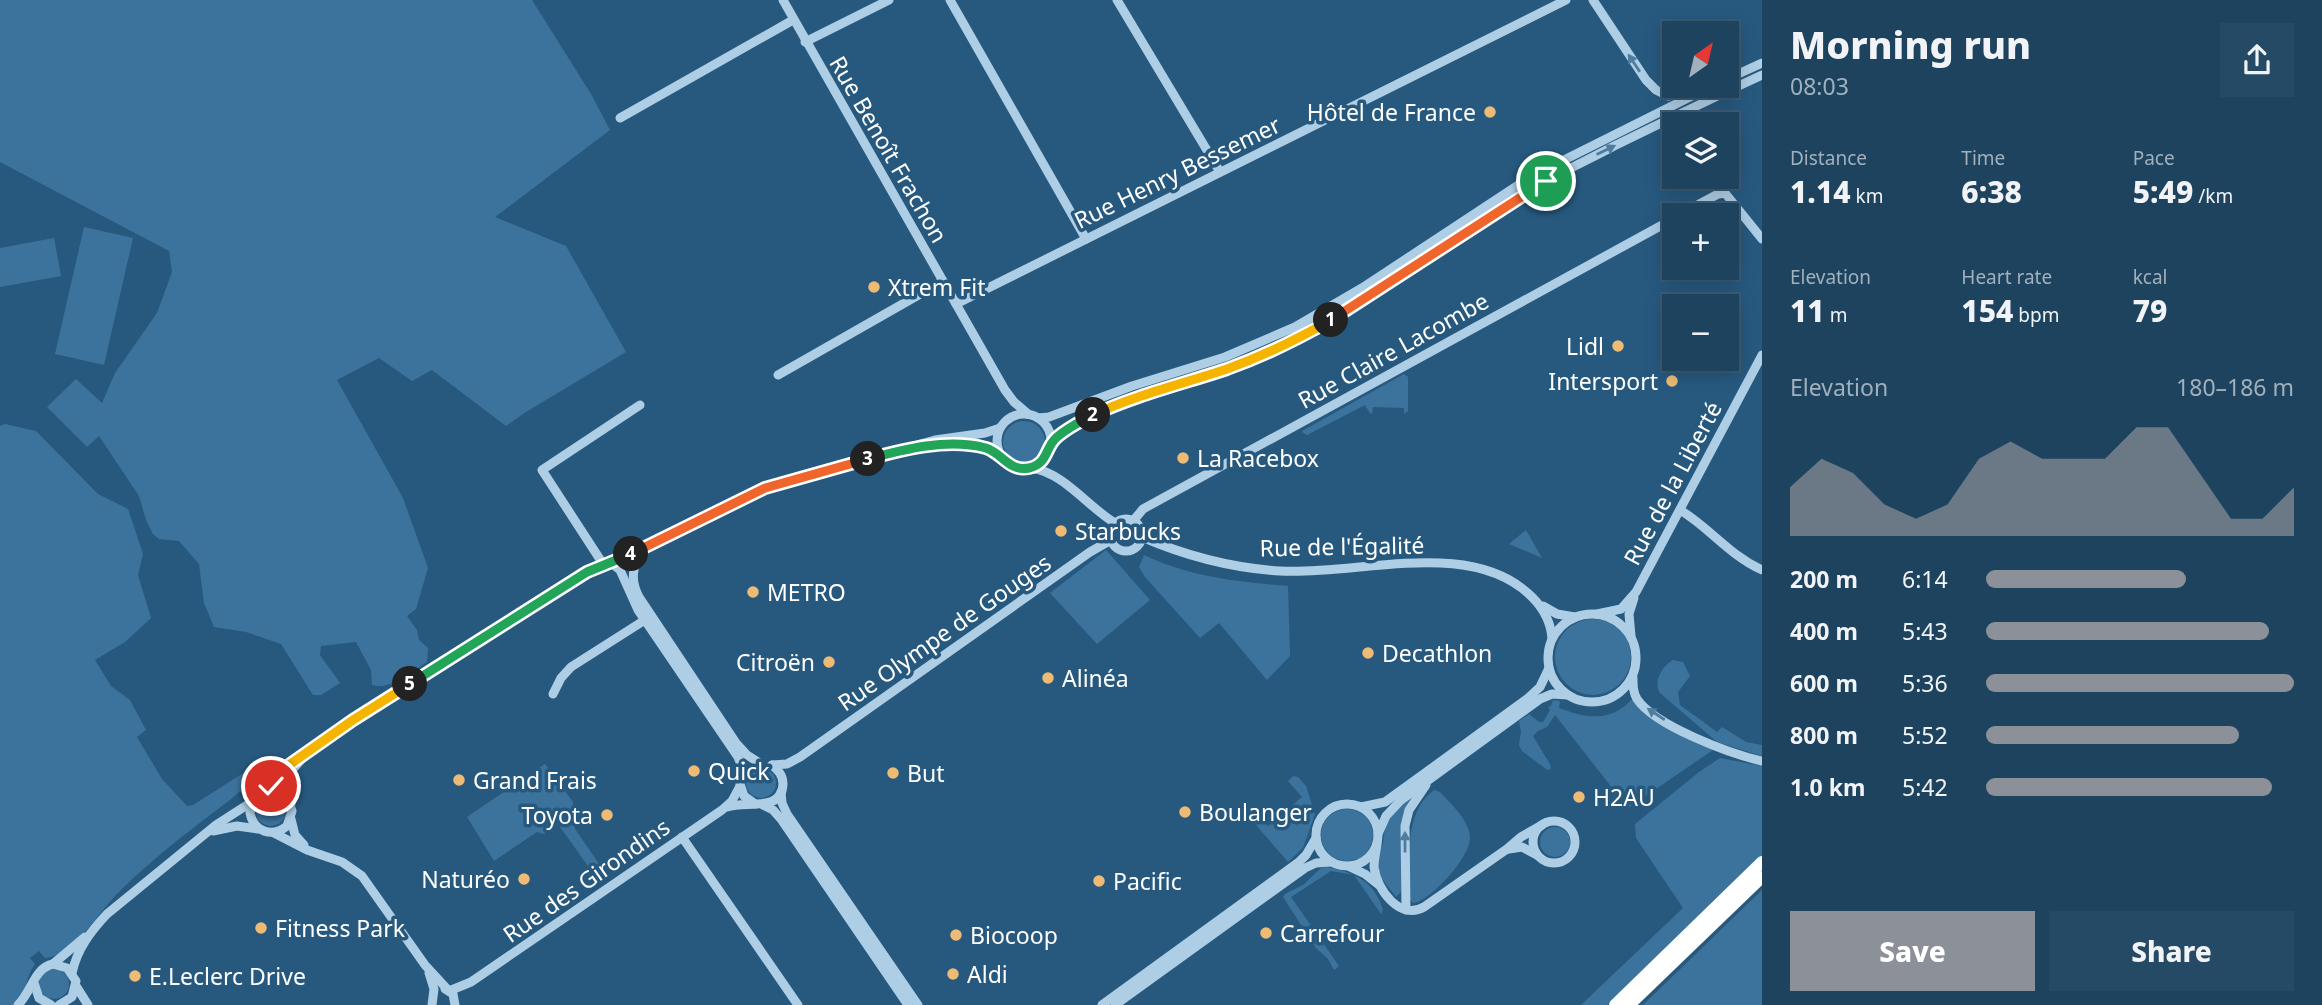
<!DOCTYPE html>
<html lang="en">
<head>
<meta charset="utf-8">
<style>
	body { margin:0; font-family:"Noto Sans",sans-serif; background:#254a65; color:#f1f3f6; height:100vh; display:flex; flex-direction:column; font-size:26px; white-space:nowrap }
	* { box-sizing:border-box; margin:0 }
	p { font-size:23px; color:#a0b0bd }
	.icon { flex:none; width:38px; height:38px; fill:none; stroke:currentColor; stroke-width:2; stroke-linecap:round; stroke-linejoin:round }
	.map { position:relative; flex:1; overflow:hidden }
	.drawer { display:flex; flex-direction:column; background:#1d435f; width:560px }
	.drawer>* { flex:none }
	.needle { width:46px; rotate:34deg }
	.controls { position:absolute; left:1662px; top:21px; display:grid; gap:14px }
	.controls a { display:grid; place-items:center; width:77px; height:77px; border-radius:0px; background:#1d435f; box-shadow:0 4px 18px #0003,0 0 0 2px #3b5c74; font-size:35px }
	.pin { position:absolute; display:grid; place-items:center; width:60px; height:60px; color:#fff; margin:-30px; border:4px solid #fff; border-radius:50%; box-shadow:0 2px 7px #0007 }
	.km { position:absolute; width:35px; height:35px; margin:-18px; border-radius:50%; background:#222; color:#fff; font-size:19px; line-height:35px; text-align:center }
	.round { display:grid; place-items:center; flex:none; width:74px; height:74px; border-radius:0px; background:#254a65 }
	.headline { display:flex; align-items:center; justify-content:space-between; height:119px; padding:0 28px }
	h1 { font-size:38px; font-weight:800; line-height:52px }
	.metrics { display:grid; grid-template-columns:repeat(3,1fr); gap:10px; height:119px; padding:7px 28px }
	.metrics div { display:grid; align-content:center }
	.metrics b { font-size:30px; font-weight:800 }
	.metrics small { font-size:19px; font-weight:400 }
	.metrics p { font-size:19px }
	.chart { height:196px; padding:14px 28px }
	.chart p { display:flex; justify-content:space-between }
	.chart svg { width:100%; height:126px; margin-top:7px; fill:#8c9099; opacity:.7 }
	.primary-button { display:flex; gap:14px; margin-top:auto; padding:14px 28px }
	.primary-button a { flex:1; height:80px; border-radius:0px; background:#8c9099; color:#fff; font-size:28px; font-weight:800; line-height:80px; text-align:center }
	.primary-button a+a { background:#254a65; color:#f1f3f6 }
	ul { padding:0 28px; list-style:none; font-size:23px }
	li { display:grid; grid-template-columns:112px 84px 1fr; align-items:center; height:52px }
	li i { height:18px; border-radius:9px; background:#8c9099 }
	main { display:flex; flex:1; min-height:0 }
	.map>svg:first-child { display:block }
	.green { fill:#3c739d }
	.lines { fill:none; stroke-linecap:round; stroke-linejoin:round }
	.minor { stroke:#aecee5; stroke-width:9 }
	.highway { stroke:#fff; stroke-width:12 }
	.oneway { fill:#507c9e }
	.split-1-casing { stroke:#fff; stroke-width:14 }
	.split-2-casing { stroke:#fff; stroke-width:14 }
	.split-3-casing { stroke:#fff; stroke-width:14 }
	.split-4-casing { stroke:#fff; stroke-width:14 }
	.split-5-casing { stroke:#fff; stroke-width:14 }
	.split-6-casing { stroke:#fff; stroke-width:14 }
	.split-1 { stroke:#f0652b; stroke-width:9 }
	.split-2 { stroke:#f5b400; stroke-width:9 }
	.split-3 { stroke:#22a559; stroke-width:9 }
	.split-4 { stroke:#f0652b; stroke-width:9 }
	.split-5 { stroke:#22a559; stroke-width:9 }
	.split-6 { stroke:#f5b400; stroke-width:9 }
	.poi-dot { fill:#edbb74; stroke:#27597f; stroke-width:2.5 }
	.labels { text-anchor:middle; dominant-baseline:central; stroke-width:7; stroke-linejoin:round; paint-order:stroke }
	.poi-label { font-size:23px; fill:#fff; stroke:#27597f; text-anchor:start }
	.street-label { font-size:23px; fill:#fff; stroke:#27597f }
</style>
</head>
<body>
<main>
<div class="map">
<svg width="1762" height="1005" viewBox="0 0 1762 1005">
	<rect width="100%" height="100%" fill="#27597f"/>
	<g class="green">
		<path d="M0,0H532L591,94L610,130L495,217L566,246L626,352L526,412L506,426L432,370L412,381L379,358L337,380L403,498L428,568L416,609L407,616L417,630L419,640L428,648L427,662C413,671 389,691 372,685L371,670L356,642L321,646L320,655L340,683L321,695H313L281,644L246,632L214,627L204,603L199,564L179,541L159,539L153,534L146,520L139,496L99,436L87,447L47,407L76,379L102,403L115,373L157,313L172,272L169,251L0,162Z"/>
		<polygon points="84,227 133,238 104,365 55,354"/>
		<polygon points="54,238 61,276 0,287 0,248"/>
		<polygon points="1404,374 1408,377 1408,411 1404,414 1404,408 1373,407 1372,414 1370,413 1365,405 1307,435 1302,432 1302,431"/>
		<circle cx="1024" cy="442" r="21"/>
		<path d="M5,424L36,431L98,494L128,509L143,554L138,575L151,618L125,642L95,660L111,686L130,700L146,730L137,737L162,779L187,806L193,805L264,760L265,767C244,792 218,808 192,829C167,848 141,870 119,892C99,911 74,956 45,958L39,951L30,958L35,964C24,979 29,991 13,1005H0V426Z"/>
		<polygon points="1526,530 1542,558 1509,544"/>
		<polygon points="1106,550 1150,600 1097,644 1050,593"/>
		<path d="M1144,555C1190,577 1239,582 1288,586L1290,656L1267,680L1219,623L1200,638L1145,577L1139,567Z"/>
		<circle cx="1593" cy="657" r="38"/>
		<path d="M1673,660L1683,662L1690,676L1678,692L1680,705L1717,732L1722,727L1746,742L1762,745V756L1717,742L1660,693C1653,682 1662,666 1673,660Z"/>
		<path d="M1632,699C1651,724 1685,738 1713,750L1628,808L1555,715L1547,727L1538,731L1533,736L1551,766L1550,770L1546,769L1522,751L1519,745L1521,732L1519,721L1529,714L1539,722H1543L1550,710L1548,707L1551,706L1553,700L1560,701L1559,708C1585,718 1611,723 1632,699Z"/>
		<polygon points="1720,758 1762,766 1762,856 1607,1005 1581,1005 1683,908 1636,838 1635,824 1699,772"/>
		<polygon points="545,764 573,802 575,829 608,877 600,883 558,824 544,834 537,832 494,861 467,817"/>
		<circle cx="761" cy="783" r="15"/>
		<polygon points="1293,776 1298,777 1306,786 1315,814 1303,848 1288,862 1256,825 1262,820 1268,826 1302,797 1288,781"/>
		<path d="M1434,790L1440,792C1451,804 1470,821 1470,838C1470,857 1431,901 1413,903L1410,899C1410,863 1402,814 1434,790Z"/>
		<polygon points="1415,793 1401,829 1401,892 1396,897 1379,875 1378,855 1383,843 1386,820"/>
		<circle cx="271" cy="811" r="15"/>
		<circle cx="1347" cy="835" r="26"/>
		<circle cx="1555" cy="842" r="15"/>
		<path d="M1327,867C1353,872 1375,881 1383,910L1381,914L1354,875L1331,871L1291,897L1339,966L1334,970L1328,959L1316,948L1283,897L1285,894L1303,885L1321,868Z"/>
		<polygon points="1762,890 1762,1005 1643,1005"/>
		<circle cx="54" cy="984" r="15"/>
	</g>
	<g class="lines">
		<g class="minor">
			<polyline points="783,0 1005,390 1014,402 1028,414"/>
			<polyline points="950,0 1086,239"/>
			<polyline points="1117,0 1220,172"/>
			<polyline points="1593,0 1646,80 1656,90 1668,96 1692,91"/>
			<polyline points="805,42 889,0"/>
			<polyline points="1727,79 1762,63"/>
			<polyline points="620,118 793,20"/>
			<polyline points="1679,215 1718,194 1725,193 1762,239"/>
			<polyline points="956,304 1566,0"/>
			<polyline points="778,375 943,281"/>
			<circle cx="1024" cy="441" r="27"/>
			<polyline points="1038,418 1049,417 1132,386 1225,357 1295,327 1362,288 1532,176 1712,86"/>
			<path d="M1051,443C1088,402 1183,386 1235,366C1343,324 1432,251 1530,191C1557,174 1586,161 1614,146C1663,122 1712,98 1762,75"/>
			<path d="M924,447C950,445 977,441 1001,456"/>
			<path d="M1032,468C1064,473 1088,507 1115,523"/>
			<path d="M1680,510C1710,528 1729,555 1762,570"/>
			<circle cx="1126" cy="535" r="16"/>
			<polyline points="1133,521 1143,509 1675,218"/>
			<path d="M1142,537C1186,556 1232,568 1280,571C1357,576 1471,536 1532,597C1544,609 1551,622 1552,639"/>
			<path d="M643,550C632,566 630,580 639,597L736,743L747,755L758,762"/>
			<polyline points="610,562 620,570 638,610 738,757 742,767 741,775"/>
			<polyline points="603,564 542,470 640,405"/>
			<polyline points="1543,606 1557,614 1575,617"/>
			<circle cx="1592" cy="658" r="44"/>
			<polyline points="1597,614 1621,609 1636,592 1762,355"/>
			<polyline points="1631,636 1629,614 1634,598"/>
			<path d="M1633,678C1633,686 1633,692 1637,699C1655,726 1731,754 1762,761"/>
			<polyline points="553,694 561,678 571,667 648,618"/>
			<polyline points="772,765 787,764 800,757 1090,552 1111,540"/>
			<polyline points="740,784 744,796 755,804"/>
			<polyline points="266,791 292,763"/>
			<polyline points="781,792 782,803 787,814 918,1005"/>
			<circle cx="1347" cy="835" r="31"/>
			<polyline points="291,804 287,776 305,755 336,731 595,567 637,552 754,493 787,481 935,440 985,433 1000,428"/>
			<polyline points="763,805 773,810 781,819 908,1005"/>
			<path d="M727,807C745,800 782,813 783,784C783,775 778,770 772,765"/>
			<polyline points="1361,807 1385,802 1527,699 1540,687 1549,668"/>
			<polyline points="291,819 295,835 304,845"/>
			<circle cx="1554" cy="842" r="21"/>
			<polyline points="213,831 237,826 258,829"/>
			<polyline points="274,833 307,850 342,862 362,876 425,965 448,990"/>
			<polyline points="1378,834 1386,816 1401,800 1540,699 1552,694 1568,695"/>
			<polyline points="682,837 798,1005"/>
			<path d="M1377,844C1376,852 1374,859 1374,867C1377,890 1400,921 1424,907L1507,849L1521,837L1542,825"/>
			<polyline points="1509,849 1522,847 1537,855"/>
			<polyline points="1350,867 1365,874 1379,885"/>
			<polyline points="1406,910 1405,826 1409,810 1426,785"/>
			<polyline points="53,964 85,937"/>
			<path d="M72,973C77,949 91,931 107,914L216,825L247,805L261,794L273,791L287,797L292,811L287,826C272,838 254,832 250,813L255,798"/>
			<polyline points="429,973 434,989 432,1005"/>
			<polyline points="34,983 39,998 51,1005"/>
			<polyline points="76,986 88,1005"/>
			<polyline points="445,989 453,994 455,1005"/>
			<polyline points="449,991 471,982 722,810 732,801 740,786"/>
			<path d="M18,1005C32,991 34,968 53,964L67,968L76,981L72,997L59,1005"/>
			<polyline points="1102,1005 1299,862 1306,855 1316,838"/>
			<polyline points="1115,1005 1305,868 1316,863 1331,862"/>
		</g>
		<g class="highway">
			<polyline points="1615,1005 1762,862"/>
			<polyline points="1629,1005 1762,877"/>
		</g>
	</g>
	<defs><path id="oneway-solid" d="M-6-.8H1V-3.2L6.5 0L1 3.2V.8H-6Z" transform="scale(1.75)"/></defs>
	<g class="oneway">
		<use href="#oneway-solid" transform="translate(1634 63) rotate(-124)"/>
		<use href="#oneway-solid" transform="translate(1606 150) rotate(-26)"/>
		<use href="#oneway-solid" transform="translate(1656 714) rotate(-146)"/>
		<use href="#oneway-solid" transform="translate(1405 842) rotate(-90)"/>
	</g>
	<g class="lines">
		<defs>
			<polyline id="split-1" points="1331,320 1546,181"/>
			<path id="split-2" d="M1093,415C1136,395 1182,384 1227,369C1263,356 1298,339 1331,320"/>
			<path id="split-3" d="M868,459C905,449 947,438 986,448C1002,453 1009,472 1029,468C1048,464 1045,448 1056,438C1067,428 1081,421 1093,415"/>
			<polyline id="split-4" points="631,554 765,488 868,459"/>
			<polyline id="split-5" points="410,684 587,572 631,554"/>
			<polyline id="split-6" points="271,786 289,765 353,720 410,684"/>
		</defs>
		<use href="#split-1" class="split-1-casing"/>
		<use href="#split-2" class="split-2-casing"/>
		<use href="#split-3" class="split-3-casing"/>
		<use href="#split-4" class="split-4-casing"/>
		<use href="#split-5" class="split-5-casing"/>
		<use href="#split-6" class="split-6-casing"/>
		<use href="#split-1" class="split-1"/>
		<use href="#split-2" class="split-2"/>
		<use href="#split-3" class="split-3"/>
		<use href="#split-4" class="split-4"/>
		<use href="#split-5" class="split-5"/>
		<use href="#split-6" class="split-6"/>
	</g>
	<g class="poi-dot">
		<circle cx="1490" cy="112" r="7"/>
		<circle cx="874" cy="287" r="7"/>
		<circle cx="1618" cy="346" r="7"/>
		<circle cx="1672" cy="381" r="7"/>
		<circle cx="1183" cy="458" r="7"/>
		<circle cx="1061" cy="531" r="7"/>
		<circle cx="753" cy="592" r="7"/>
		<circle cx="1368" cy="653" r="7"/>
		<circle cx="829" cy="662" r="7"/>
		<circle cx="1048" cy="678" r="7"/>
		<circle cx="694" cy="771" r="7"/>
		<circle cx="893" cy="773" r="7"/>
		<circle cx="459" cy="780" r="7"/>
		<circle cx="1579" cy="797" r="7"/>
		<circle cx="1185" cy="812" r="7"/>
		<circle cx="607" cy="815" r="7"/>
		<circle cx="524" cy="879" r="7"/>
		<circle cx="1099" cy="881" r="7"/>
		<circle cx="261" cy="928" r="7"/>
		<circle cx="1266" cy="933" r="7"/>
		<circle cx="956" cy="935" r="7"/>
		<circle cx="953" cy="974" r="7"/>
		<circle cx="135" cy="976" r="7"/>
	</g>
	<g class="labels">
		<g class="poi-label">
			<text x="1476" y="112" text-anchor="end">Hôtel de France</text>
			<text x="888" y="287">Xtrem Fit</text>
			<text x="1604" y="346" text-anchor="end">Lidl</text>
			<text x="1658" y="381" text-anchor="end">Intersport</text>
			<text x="1197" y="458">La Racebox</text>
			<text x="1075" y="531">Starbucks</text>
			<text x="767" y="592">METRO</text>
			<text x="1382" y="653">Decathlon</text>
			<text x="815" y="662" text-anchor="end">Citroën</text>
			<text x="1062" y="678">Alinéa</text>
			<text x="708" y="771">Quick</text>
			<text x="907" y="773">But</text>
			<text x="473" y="780">Grand Frais</text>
			<text x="1593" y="797">H2AU</text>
			<text x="1199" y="812">Boulanger</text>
			<text x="593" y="815" text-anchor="end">Toyota</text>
			<text x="510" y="879" text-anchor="end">Naturéo</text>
			<text x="1113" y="881">Pacific</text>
			<text x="275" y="928">Fitness Park</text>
			<text x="1280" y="933">Carrefour</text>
			<text x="970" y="935">Biocoop</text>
			<text x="967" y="974">Aldi</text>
			<text x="149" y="976">E.Leclerc Drive</text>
		</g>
		<g class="street-label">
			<text transform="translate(889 149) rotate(60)">Rue Benoît Frachon</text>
			<text transform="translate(1177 172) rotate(-26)">Rue Henry Bessemer</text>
			<text transform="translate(1393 350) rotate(-29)">Rue Claire Lacombe</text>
			<text transform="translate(1672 483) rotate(-62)">Rue de la Liberté</text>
			<text transform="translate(1342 546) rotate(-1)">Rue de l'Égalité</text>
			<text transform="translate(944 632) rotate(-35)">Rue Olympe de Gouges</text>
			<text transform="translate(586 880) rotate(-35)">Rue des Girondins</text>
		</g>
	</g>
</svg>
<div class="controls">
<a><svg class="needle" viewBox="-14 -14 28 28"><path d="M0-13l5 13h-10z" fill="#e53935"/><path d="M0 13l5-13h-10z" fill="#a0b0bd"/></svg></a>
<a><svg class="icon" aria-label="layers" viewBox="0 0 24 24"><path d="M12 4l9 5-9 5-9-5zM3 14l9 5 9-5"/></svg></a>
<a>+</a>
<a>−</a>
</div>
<div class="pin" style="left:1546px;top:181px;background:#1e9e55"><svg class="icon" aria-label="arrive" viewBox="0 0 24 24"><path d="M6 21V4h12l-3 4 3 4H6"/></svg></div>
<div class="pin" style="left:271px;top:786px;background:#d93025"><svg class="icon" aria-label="check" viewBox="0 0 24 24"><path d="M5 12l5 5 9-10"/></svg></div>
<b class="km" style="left:1331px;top:320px">1</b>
<b class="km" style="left:1093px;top:415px">2</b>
<b class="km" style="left:868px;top:459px">3</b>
<b class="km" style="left:631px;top:554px">4</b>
<b class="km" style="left:410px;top:684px">5</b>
</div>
<section class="drawer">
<div class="headline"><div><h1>Morning run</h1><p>08:03</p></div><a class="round"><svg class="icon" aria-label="share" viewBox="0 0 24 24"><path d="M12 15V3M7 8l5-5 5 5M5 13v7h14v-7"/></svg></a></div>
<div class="metrics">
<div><p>Distance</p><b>1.14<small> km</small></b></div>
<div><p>Time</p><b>6:38</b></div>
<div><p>Pace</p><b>5:49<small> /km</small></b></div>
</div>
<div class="metrics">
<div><p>Elevation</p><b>11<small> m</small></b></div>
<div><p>Heart rate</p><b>154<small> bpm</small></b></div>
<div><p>kcal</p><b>79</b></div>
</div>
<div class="chart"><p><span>Elevation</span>180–186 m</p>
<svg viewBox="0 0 160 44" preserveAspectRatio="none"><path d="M0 44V27L10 17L20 22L30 33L40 38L50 33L60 17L70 11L80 17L90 17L100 17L110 6L120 6L130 22L140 38L150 38L160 27V44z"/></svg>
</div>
<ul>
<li><b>200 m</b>6:14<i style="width:65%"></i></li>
<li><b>400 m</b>5:43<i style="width:92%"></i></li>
<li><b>600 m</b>5:36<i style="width:100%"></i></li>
<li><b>800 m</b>5:52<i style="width:82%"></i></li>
<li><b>1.0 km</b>5:42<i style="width:93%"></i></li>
</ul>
<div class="primary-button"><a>Save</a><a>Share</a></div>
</section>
</main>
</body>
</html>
